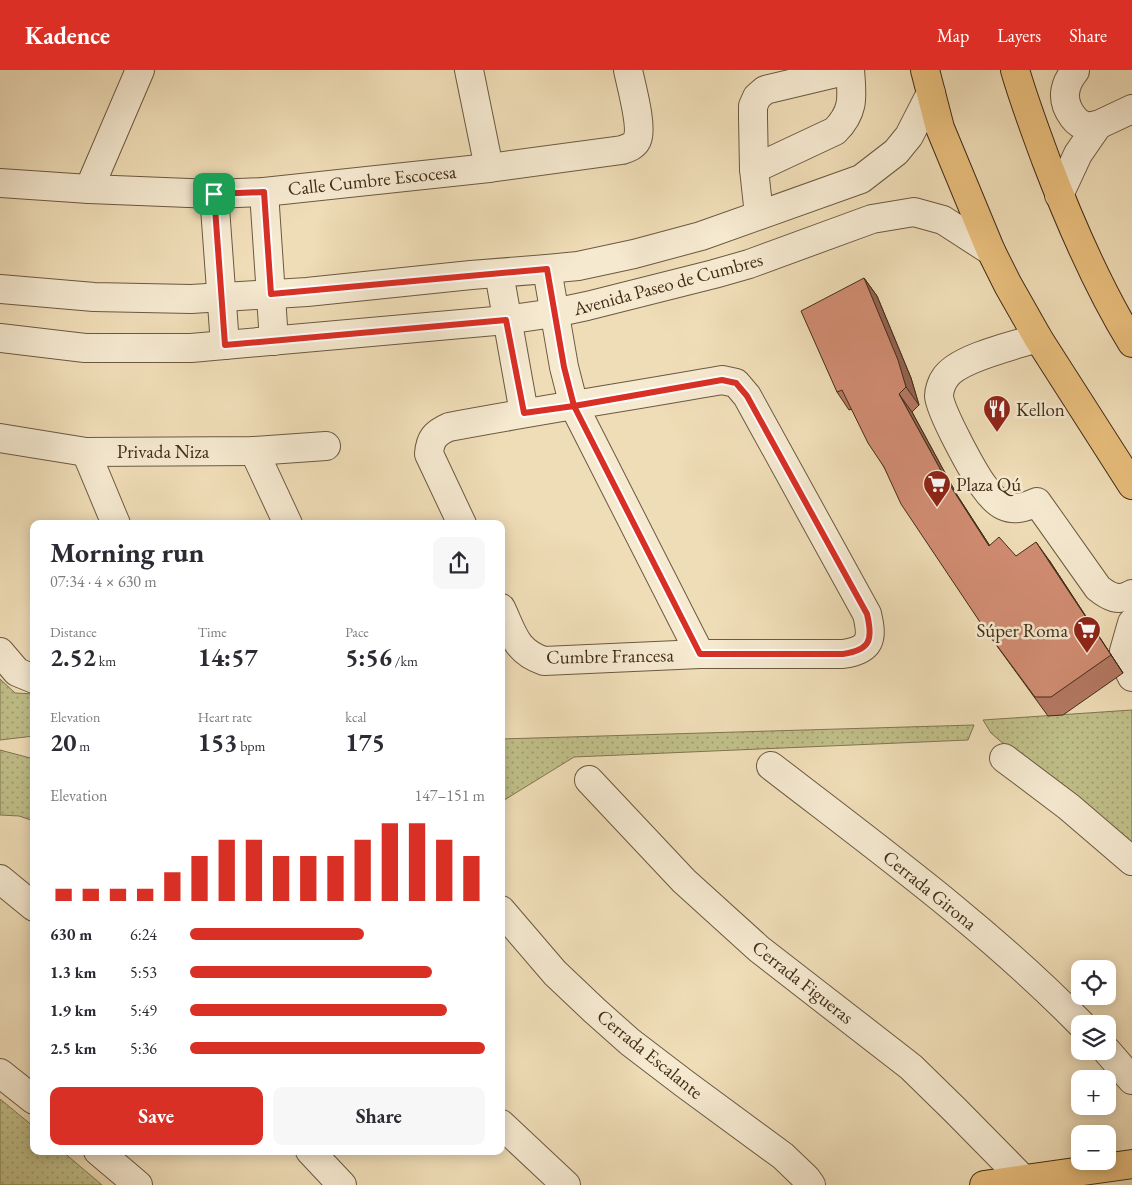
<!DOCTYPE html>
<html lang="en">
<head>
<meta charset="utf-8">
<style>
	body { margin:0; font-family:"EB Garamond",serif; background:#f7f7f7; color:#2b2b33; height:100vh; display:flex; flex-direction:column; font-size:19px; white-space:nowrap }
	* { box-sizing:border-box; margin:0 }
	p { font-size:16px; color:#7c7c81 }
	.icon { flex:none; width:28px; height:28px; fill:none; stroke:currentColor; stroke-width:2; stroke-linecap:round; stroke-linejoin:round }
	.map { position:relative; flex:1; overflow:hidden }
	.panel { position:absolute; left:30px; top:450px; width:475px; height:635px; display:flex; flex-direction:column; background:#fff; border-radius:10px; box-shadow:0 2px 12px #0003 }
	.panel>* { flex:none }
	.controls { position:absolute; left:1071px; top:890px; display:grid; gap:10px }
	.controls a { display:grid; place-items:center; width:45px; height:45px; border-radius:10px; background:#fff; box-shadow:0 2px 12px #0003; font-size:25px }
	.pin { position:absolute; display:grid; place-items:center; width:42px; height:42px; color:#fff; margin:-21px; border-radius:10px; box-shadow:0 2px 8px #0006 }
	.round { display:grid; place-items:center; flex:none; width:52px; height:52px; border-radius:10px; background:#f7f7f7 }
	.overview { display:flex; align-items:center; justify-content:space-between; height:85px; padding:0 20px }
	h1 { font-size:28px; font-weight:700; line-height:38px }
	.figures { display:grid; grid-template-columns:repeat(3,1fr); gap:8px; height:85px; padding:5px 20px }
	.figures div { display:grid; align-content:center }
	.figures b { font-size:25px; font-weight:700 }
	.figures small { font-size:14px; font-weight:400 }
	.figures p { font-size:14px }
	.chart { height:140px; padding:10px 20px }
	.chart p { display:flex; justify-content:space-between }
	.chart svg { width:100%; height:90px; margin-top:5px; stroke:#d93025; stroke-width:6 }
	.cta { display:flex; gap:10px; margin-top:auto; padding:10px 20px }
	.cta a { flex:1; height:58px; border-radius:10px; background:#d93025; color:#fff; font-size:20px; font-weight:700; line-height:58px; text-align:center }
	.cta a+a { background:#f7f7f7; color:#2b2b33 }
	ul { padding:0 20px; list-style:none; font-size:16px }
	li { display:grid; grid-template-columns:80px 60px 1fr; align-items:center; height:38px }
	li i { height:12px; border-radius:6px; background:#d93025 }
	header { display:flex; align-items:center; gap:30px; box-sizing:border-box; height:70px; padding:0 25px; background:#d93025; color:#fff }
	header strong { font-size:24px }
	nav { display:flex; gap:28px; margin-inline-start:auto; font-size:18px }
	.map>svg:first-child { display:block }
	.green { fill:url(#green-dots); stroke:#807650 }
	.lines { fill:none; stroke-linecap:round; stroke-linejoin:round }
	.minor-casing { stroke:#6c5940; stroke-width:30 }
	.major-casing { stroke:#412d18; stroke-width:30 }
	.minor { stroke:#f5e9d0; stroke-width:28 }
	.major { stroke:#e8be7c; stroke-width:28 }
	.wall { fill:#b47862; stroke:#412d18 }
	.shaded-wall { fill:#926250; stroke:#412d18 }
	.building { fill:#d18c72; stroke:#412d18 }
	.route-casing { stroke:#fff; stroke-width:10 }
	.route { stroke:#d93025; stroke-width:6 }
	.labels { text-anchor:middle; dominant-baseline:central; stroke-width:5; stroke-linejoin:round; paint-order:stroke }
	.street-label { font-size:19px; fill:#412d18; stroke:#f5e9d0 }
	.poi-label { font-size:19px; fill:#412d18; stroke:#f5e9d0; text-anchor:start }
</style>
</head>
<body>
<header>
<strong>Kadence</strong>
<nav><a>Map</a><a>Layers</a><a>Share</a></nav>
</header>
<div class="map">
<svg width="1132" height="1115" viewBox="0 0 1132 1115">
	<defs>
		<pattern id="green-dots" width="8" height="8" patternUnits="userSpaceOnUse" patternTransform="scale(1.25)"><rect width="8" height="8" fill="#c0bf89"/><path d="M2 2h.1M6 6h.1" fill="none" stroke="#9e9c6f" stroke-width="1.8" stroke-linecap="round"/></pattern>
	</defs>
	<rect width="100%" height="100%" fill="#efddb7"/>
	<filter id="stains"><feTurbulence type="fractalNoise" baseFrequency=".004" numOctaves="4"/><feColorMatrix values="0 0 0 0 .2 0 0 0 0 .09 0 0 0 0 .02 0 0 0 .5 -.17"/></filter>
	<radialGradient id="worn" r=".72"><stop offset=".6" stop-color="#630" stop-opacity="0"/><stop offset="1" stop-color="#630" stop-opacity=".3"/></radialGradient>
	<g class="green">
		<polygon points="0,609 15,623 34,624 34,666 0,670"/>
		<polygon points="1132,640 1132,784 991,663 983,650"/>
		<polygon points="974,655 968,670 574,687 501,732 501,669"/>
		<polygon points="0,680 34,689 34,751 19,746 0,745"/>
		<polygon points="0,1029 34,1057 34,1081 62,1081 102,1115 0,1115"/>
	</g>
	<g class="lines">
		<defs>
			<g id="minor">
				<polyline points="469,0 489,98"/>
				<path d="M1075,1C1063,16 1061,31 1073,47C1076,51 1081,55 1086,56C1089,57 1094,55 1098,55"/>
				<path d="M754,99L835,61C855,41 852,26 850,0"/>
				<path d="M0,113L89,119L214,124L264,122L489,98L622,80C628,78 634,76 637,70C643,57 631,15 628,0"/>
				<polyline points="89,119 140,0"/>
				<polyline points="264,122 274,271"/>
				<polyline points="214,124 225,275"/>
				<polyline points="1059,125 1078,84 1098,55 1132,39"/>
				<polyline points="759,145 754,99 753,48 753,36 757,27 765,20 849,0"/>
				<polyline points="547,199 564,297 574,336 700,584"/>
				<polyline points="499,203 524,343"/>
				<polyline points="0,219 94,227 191,229 307,222 471,205 547,199 578,196 634,184 701,166 861,109 896,82 909,66 931,23"/>
				<polyline points="0,268 85,278 191,278 506,250 554,243 587,236 714,204 749,194 872,149 914,142 943,150 991,181"/>
				<path d="M1038,268C1016,275 957,288 945,308C942,312 939,320 939,326C940,341 974,404 985,418C989,424 997,433 1004,436C1015,441 1026,437 1037,432L1098,518C1109,527 1119,532 1132,524"/>
				<polyline points="0,368 86,382 254,381 326,376"/>
				<polyline points="254,381 288,454"/>
				<polyline points="86,382 116,454"/>
				<path d="M462,454L429,384C430,369 435,363 449,357C540,340 631,326 722,310L736,313L747,326L867,544C873,569 871,580 843,584H700L544,591C515,581 513,563 501,538"/>
				<polyline points="1132,553 1124,581 1125,593 1132,607"/>
				<polyline points="0,582 17,602 34,609"/>
				<polyline points="1004,688 1069,737 1132,791"/>
				<path d="M771,696C877,778 986,857 1081,954"/>
				<polyline points="589,710 684,811 759,879 911,997 955,1040 1023,1109"/>
				<polyline points="0,809 34,837"/>
				<polyline points="501,840 555,903 594,940 630,972 685,1014 783,1086 806,1108 811,1115"/>
				<polyline points="1107,981 1132,1010"/>
				<polyline points="0,1003 34,1030"/>
				<polyline points="501,1054 566,1115"/>
				<polyline points="98,1081 138,1115"/>
				<polyline points="310,1081 342,1115"/>
			</g>
			<g id="major">
				<polyline points="925,0 940,58 991,181 1008,215 1038,268 1132,415"/>
				<path d="M1015,0C1024,31 1035,60 1046,90C1070,153 1097,216 1132,273"/>
				<polyline points="984,1115 1132,1094"/>
			</g>
		</defs>
		<use href="#minor" class="minor-casing"/>
		<use href="#major" class="major-casing"/>
		<use href="#minor" class="minor"/>
		<use href="#major" class="major"/>
	</g>
	<polygon class="wall" points="864,208 877,226 911,308 919,335 912,342 957,425 990,476 1016,486 1049,490 1123,603 1063,645 1048,646 997,576 984,558 884,397 852,339 849,340 837,322"/>
	<g class="shaded-wall">
		<polygon points="864,208 877,226 911,308 919,335 906,317"/>
		<polygon points="899,324 912,342 957,425 1002,495 989,476 944,406"/>
		<polygon points="1036,472 1049,490 1123,603 1111,585"/>
	</g>
	<polygon class="building" points="864,208 898,290 906,317 899,324 944,406 989,476 999,467 1016,486 1036,472 1111,585 1051,627 1035,627 984,558 901,434 884,397 868,373 842,320 837,322 801,241"/>
	<g class="lines">
		<defs>
			<path id="route" d="M214,124L264,122L271,224L547,199L564,297L574,336L700,584H843C871,580 873,569 867,544L747,326L736,313L722,310L574,336L524,343L506,250L225,275L214,124"/>
		</defs>
		<use href="#route" class="route-casing"/>
		<use href="#route" class="route"/>
	</g>
	<defs>
		<symbol id="restaurant-pin" viewBox="-11 -11 22 30"><path d="M0 17L-7.5 6A9.5 9.5 0 1 1 7.5 6Z" fill="#8f2418" stroke="#f5e9d0"/><path d="M-5-6h1v4h1v-4h1v4h1v-4h1v5L-1.5 .5V6h-2V.5L-5-1ZM5-6V6H3V1.5H1.5Q1.5-4 5-6Z" fill="#fff"/></symbol>
		<symbol id="supermarket-pin" viewBox="-11 -11 22 30"><path d="M0 17L-7.5 6A9.5 9.5 0 1 1 7.5 6Z" fill="#8f2418" stroke="#f5e9d0"/><path d="M-6-5.5h2.5l.6 2H6L4.5 2H-2.5L-4.4-4H-6ZM-1.5 3.2a1.3 1.3 0 1 0 .1 0ZM3 3.2a1.3 1.3 0 1 0 .1 0Z" fill="#fff"/></symbol>
	</defs>
	<g fill-rule="evenodd">
		<use href="#restaurant-pin" x="981" y="323" width="32" height="43"/>
		<use href="#supermarket-pin" x="921" y="398" width="32" height="43"/>
		<use href="#supermarket-pin" x="1071" y="544" width="32" height="43"/>
	</g>
	<g class="labels">
		<g class="street-label">
			<text transform="translate(372 110) rotate(-6)">Calle Cumbre Escocesa</text>
			<text transform="translate(668 214) rotate(-15)">Avenida Paseo de Cumbres</text>
			<text x="163" y="381">Privada Niza</text>
			<text transform="translate(610 586) rotate(-1)">Cumbre Francesa</text>
			<text transform="translate(930 820) rotate(39)">Cerrada Girona</text>
			<text transform="translate(803 912) rotate(38)">Cerrada Figueras</text>
			<text transform="translate(650 984) rotate(39)">Cerrada Escalante</text>
		</g>
		<g class="poi-label">
			<text x="1016" y="339">Kellon</text>
			<text x="956" y="414">Plaza Qú</text>
			<text x="1068" y="560" text-anchor="end">Súper Roma</text>
		</g>
	</g>
	<rect width="100%" height="100%" filter="url(#stains)"/>
	<rect width="100%" height="100%" fill="url(#worn)"/>
</svg>
<div class="controls">
<a><svg class="icon" aria-label="locate" viewBox="0 0 24 24"><circle cx="12" cy="12" r="6"/><path d="M12 2v4M12 18v4M2 12h4M18 12h4"/></svg></a>
<a><svg class="icon" aria-label="layers" viewBox="0 0 24 24"><path d="M12 4l9 5-9 5-9-5zM3 14l9 5 9-5"/></svg></a>
<a>+</a>
<a>−</a>
</div>
<div class="pin" style="left:214px;top:124px;background:#1e9e55"><svg class="icon" aria-label="arrive" viewBox="0 0 24 24"><path d="M6 21V4h12l-3 4 3 4H6"/></svg></div>
<section class="panel">
<div class="overview"><div><h1>Morning run</h1><p>07:34 · 4 × 630 m</p></div><a class="round"><svg class="icon" aria-label="share" viewBox="0 0 24 24"><path d="M12 15V3M7 8l5-5 5 5M5 13v7h14v-7"/></svg></a></div>
<div class="figures">
<div><p>Distance</p><b>2.52<small> km</small></b></div>
<div><p>Time</p><b>14:57</b></div>
<div><p>Pace</p><b>5:56<small> /km</small></b></div>
</div>
<div class="figures">
<div><p>Elevation</p><b>20<small> m</small></b></div>
<div><p>Heart rate</p><b>153<small> bpm</small></b></div>
<div><p>kcal</p><b>175</b></div>
</div>
<div class="chart"><p><span>Elevation</span>147–151 m</p>
<svg viewBox="0 0 160 44" preserveAspectRatio="none"><path d="M5 44V38M15 44V38M25 44V38M35 44V38M45 44V30M55 44V22M65 44V14M75 44V14M85 44V22M95 44V22M105 44V22M115 44V14M125 44V6M135 44V6M145 44V14M155 44V22"/></svg>
</div>
<ul>
<li><b>630 m</b>6:24<i style="width:59%"></i></li>
<li><b>1.3 km</b>5:53<i style="width:82%"></i></li>
<li><b>1.9 km</b>5:49<i style="width:87%"></i></li>
<li><b>2.5 km</b>5:36<i style="width:100%"></i></li>
</ul>
<div class="cta"><a>Save</a><a>Share</a></div>
</section>
</div>
</body>
</html>
